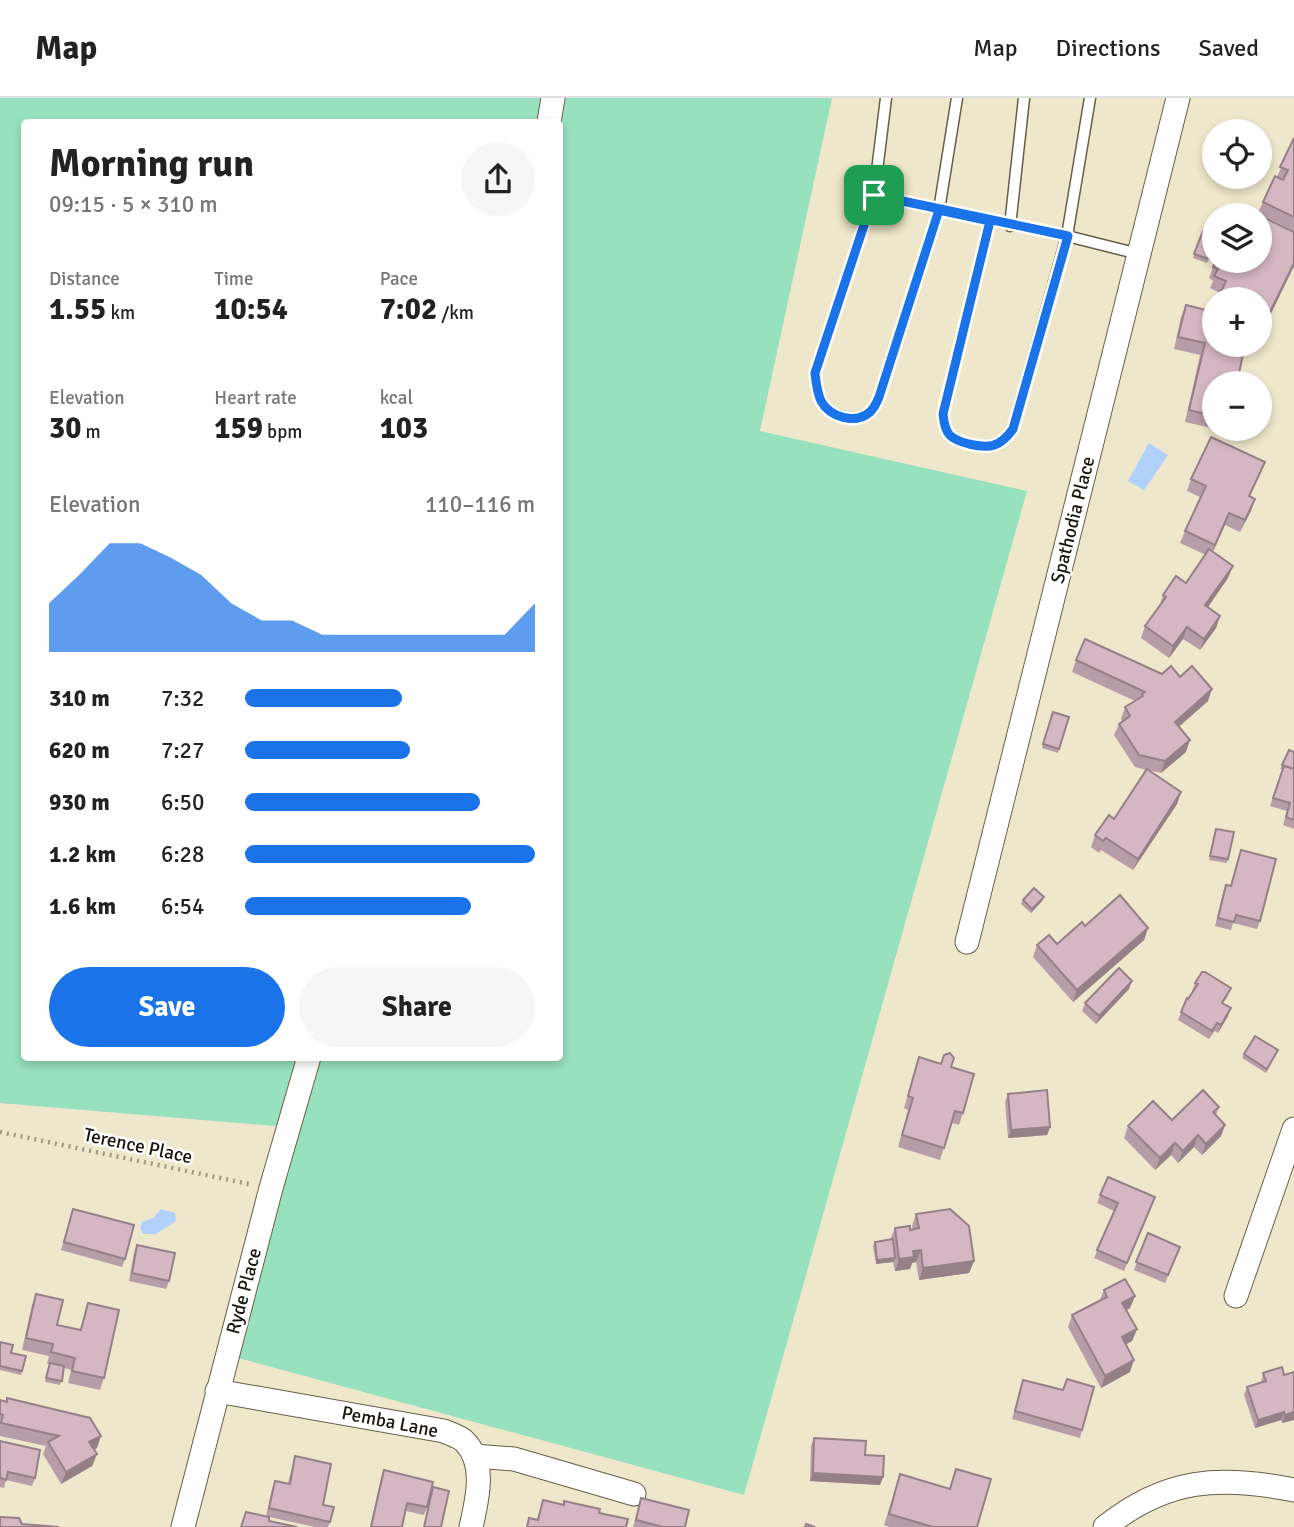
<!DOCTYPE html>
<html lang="en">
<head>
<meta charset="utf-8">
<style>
	body { margin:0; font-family:Signika,sans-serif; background:#f6f6f6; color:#222; height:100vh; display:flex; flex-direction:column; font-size:26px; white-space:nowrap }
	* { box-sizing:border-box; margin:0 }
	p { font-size:23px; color:#767676 }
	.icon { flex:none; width:38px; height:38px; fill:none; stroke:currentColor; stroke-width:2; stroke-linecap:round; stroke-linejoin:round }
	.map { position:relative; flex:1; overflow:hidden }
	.drawer { position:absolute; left:21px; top:21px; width:542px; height:942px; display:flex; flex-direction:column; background:#fff; border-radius:7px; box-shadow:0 4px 10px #0003 }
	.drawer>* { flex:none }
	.tools { position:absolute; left:1202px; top:21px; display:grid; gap:14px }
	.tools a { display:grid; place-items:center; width:70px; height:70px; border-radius:50%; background:#fff; box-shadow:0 4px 10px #0003; font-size:35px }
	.pin { position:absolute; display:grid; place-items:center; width:60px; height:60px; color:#fff; margin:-30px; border-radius:14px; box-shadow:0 4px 10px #0006 }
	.round { display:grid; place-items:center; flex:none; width:74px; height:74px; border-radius:37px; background:#f6f6f6 }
	.overview { display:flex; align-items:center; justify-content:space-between; height:119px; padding:0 28px }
	h1 { font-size:38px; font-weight:800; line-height:52px }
	.stats { display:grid; grid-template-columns:repeat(3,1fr); gap:10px; height:119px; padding:7px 28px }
	.stats div { display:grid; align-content:center }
	.stats b { font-size:30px; font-weight:800 }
	.stats small { font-size:19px; font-weight:400 }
	.stats p { font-size:19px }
	.chart { height:196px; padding:14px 28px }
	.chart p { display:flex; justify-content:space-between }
	.chart svg { width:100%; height:126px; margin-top:7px; fill:#1a73e8; opacity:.7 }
	.button { display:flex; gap:14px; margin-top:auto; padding:14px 28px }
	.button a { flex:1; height:80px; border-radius:42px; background:#1a73e8; color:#fff; font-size:28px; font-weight:800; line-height:80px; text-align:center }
	.button a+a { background:#f6f6f6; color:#222 }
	ul { padding:0 28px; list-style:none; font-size:23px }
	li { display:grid; grid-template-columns:112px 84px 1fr; align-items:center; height:52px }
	li i { height:18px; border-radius:9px; background:#1a73e8 }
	header { display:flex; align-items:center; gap:42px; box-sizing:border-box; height:98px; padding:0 35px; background:#fff; border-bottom:2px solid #e0e0e0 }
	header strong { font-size:33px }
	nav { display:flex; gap:38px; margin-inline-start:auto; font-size:24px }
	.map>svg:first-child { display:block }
	.green { fill:#98e1bf; fill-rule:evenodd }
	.water { fill:#b0d1fc }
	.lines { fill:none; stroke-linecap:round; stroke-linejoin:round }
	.service-casing { stroke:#665f46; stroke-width:13 }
	.minor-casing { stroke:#665f46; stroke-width:25 }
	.path { stroke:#9e9883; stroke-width:4.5; stroke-dasharray:2 5; stroke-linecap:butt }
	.service { stroke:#fff; stroke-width:10 }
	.minor { stroke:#fff; stroke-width:23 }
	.wall { fill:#b79da8 }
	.shaded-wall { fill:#958088 }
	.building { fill:#d5b7c3; stroke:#958088; stroke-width:2 }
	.route-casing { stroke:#fff; stroke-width:14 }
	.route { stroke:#1a73e8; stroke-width:9 }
	.labels { text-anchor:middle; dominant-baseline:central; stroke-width:5; stroke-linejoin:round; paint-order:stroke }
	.street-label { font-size:19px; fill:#18150b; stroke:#fff }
</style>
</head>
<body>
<header>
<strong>Map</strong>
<nav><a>Map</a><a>Directions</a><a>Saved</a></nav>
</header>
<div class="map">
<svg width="1294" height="1429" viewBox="0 0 1294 1429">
	<rect width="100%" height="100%" fill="#efe7cb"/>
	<path class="green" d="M0,0H832L760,333L1027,393L744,1397L227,1257L287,1029L0,1005ZM24,24H560V959H24Z"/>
	<g class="water">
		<polygon points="1149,345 1168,357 1144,392 1128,383"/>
		<polygon points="161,1111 175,1115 176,1123 156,1136 143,1136 140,1130 142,1124 153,1120"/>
	</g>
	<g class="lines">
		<defs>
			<g id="service">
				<polyline points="886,0 874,97 1067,138 1139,156"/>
				<path d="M874,97L815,275C816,285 817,294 821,302C830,319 855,326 870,314C874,310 877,304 879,299L939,112L957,0"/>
				<path d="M990,123L943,316C945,337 950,341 969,346C990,351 1000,349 1013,331L1067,138L1090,0"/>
				<polyline points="1010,128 1024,0"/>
			</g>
			<g id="minor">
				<polyline points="549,24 553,0"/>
				<polyline points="967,844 1178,0"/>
				<polyline points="1236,1198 1294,1031"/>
				<path d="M217,1293L444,1333C450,1336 459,1338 464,1343C487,1365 477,1402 471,1429"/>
				<polyline points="474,1358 514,1361 634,1396"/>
				<polyline points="183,1429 271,1090 309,959"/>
				<path d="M1105,1429C1166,1380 1220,1377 1294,1392"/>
			</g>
		</defs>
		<use href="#service" class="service-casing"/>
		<use href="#minor" class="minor-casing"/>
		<polyline class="path" points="0,1034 249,1086"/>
		<use href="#service" class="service"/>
		<use href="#minor" class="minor"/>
	</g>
	<g class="wall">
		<polygon points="1294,40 1294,133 1258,115 1263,104 1277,79"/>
		<polygon points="1203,133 1214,146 1207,165 1193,160"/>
		<polygon points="1294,134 1294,168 1264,230 1260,228 1260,201 1218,201 1220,195 1210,190 1213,183 1209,180 1213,169 1260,163"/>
		<polygon points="1186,207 1239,275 1235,285 1214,285 1214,331 1221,331 1220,332 1185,324 1200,257 1174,251 1181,219"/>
		<polygon points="1260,376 1250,398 1255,401 1240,434 1225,427 1213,454 1228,480 1208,509 1220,518 1216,530 1200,552 1183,541 1169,560 1141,540 1145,528 1159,509 1163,497 1186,485 1206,457 1180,445 1200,399 1187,393 1191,381"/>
		<polygon points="1076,562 1180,579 1208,603 1179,629 1186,654 1161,675 1148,672 1181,694 1177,706 1133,772 1101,752 1099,755 1091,749 1095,737 1114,721 1146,672 1135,669 1114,637 1119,626 1122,623 1121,621 1125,609 1135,603 1072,574"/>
		<polygon points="1053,614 1059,651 1058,655 1042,650"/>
		<polygon points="1294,654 1294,731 1283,727 1287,713 1270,708 1282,671 1280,671 1282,667"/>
		<polygon points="1216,731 1228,761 1227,765 1209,762"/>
		<polygon points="1241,752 1260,823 1257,831 1233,825 1231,832 1215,828 1223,795 1226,787 1231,788"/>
		<polygon points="1044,799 1042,803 1031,815 1021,806 1023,802"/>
		<polygon points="1085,828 1148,830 1144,842 1073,904 1033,859 1037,847 1057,846"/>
		<polygon points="1195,885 1228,898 1223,905 1231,910 1228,918 1218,935 1215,933 1209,941 1178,922 1187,900 1188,901 1193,893 1192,893"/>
		<polygon points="1129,891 1096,926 1082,913 1085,905"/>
		<polygon points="1278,952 1266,975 1242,960 1244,956"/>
		<polygon points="944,957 951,969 963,1015 959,1027 952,1025 940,1062 898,1049 908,1012 904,1010 919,959 941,966"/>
		<polygon points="1008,996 1050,1029 1047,1037 1008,1040 1005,1004"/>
		<polygon points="1219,1009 1216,1017 1225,1027 1221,1038 1202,1057 1194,1049 1178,1065 1171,1057 1155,1072 1124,1040 1128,1028 1172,1022"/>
		<polygon points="1108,1079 1152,1107 1124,1173 1094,1160 1114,1113 1097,1105"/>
		<polygon points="73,1111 125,1161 122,1169 61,1152"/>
		<polygon points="916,1116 974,1163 969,1175 919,1182 916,1164 912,1165 910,1171 895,1173 893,1164 876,1166 873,1148 875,1144 890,1142 895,1130 913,1131 912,1128"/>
		<polygon points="1148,1135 1180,1149 1165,1185 1134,1172"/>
		<polygon points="137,1147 169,1183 166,1191 129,1183 134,1155"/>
		<polygon points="1104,1192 1135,1198 1130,1210 1127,1212 1137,1231 1132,1243 1126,1246 1130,1274 1101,1290 1068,1229 1072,1217 1100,1202"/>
		<polygon points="36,1196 57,1227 80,1232 88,1205 104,1280 100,1292 68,1285 71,1272 64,1270 60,1287 45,1284 49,1266 47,1266 49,1258 22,1252 32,1207"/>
		<polygon points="0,1244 11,1255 26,1258 21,1277 0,1272"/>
		<polygon points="1263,1275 1294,1322 1282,1325 1281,1322 1255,1330 1244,1297 1247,1289 1261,1285"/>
		<polygon points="1023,1282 1082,1332 1080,1340 1012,1321"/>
		<polygon points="7,1300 97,1350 94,1351 97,1356 92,1368 61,1386 43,1356 46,1348 0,1338 0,1302 6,1304"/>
		<polygon points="814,1340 865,1357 883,1379 880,1387 810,1383 811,1348"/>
		<polygon points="0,1343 35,1380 32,1388 6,1382 4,1390 0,1389"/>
		<polygon points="295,1358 323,1407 330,1424 328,1429 315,1429 269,1419 269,1423 297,1429 241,1429 246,1414 266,1418 272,1391 275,1383 288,1385"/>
		<polygon points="956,1371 977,1429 889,1429 884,1427 900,1376 949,1391"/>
		<polygon points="384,1372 427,1409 424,1417 406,1413 402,1429 370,1429 381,1380"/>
		<polygon points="641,1400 685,1429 633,1429"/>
		<polygon points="543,1402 563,1406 564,1403 599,1415 626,1429 526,1429 529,1420 537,1422"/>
	</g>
	<g class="shaded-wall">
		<polygon points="1294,165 1294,168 1264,230 1268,218"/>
		<polygon points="1255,401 1251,413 1240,434 1245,422"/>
		<polygon points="1229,415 1225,427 1210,459 1215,447"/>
		<polygon points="1233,468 1228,480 1201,519 1205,507"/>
		<polygon points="1220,518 1216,530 1200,552 1204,541"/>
		<polygon points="1187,529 1183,541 1169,560 1173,548"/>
		<polygon points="1212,591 1208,603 1170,636 1175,624"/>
		<polygon points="1190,642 1186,654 1161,675 1165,663"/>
		<polygon points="1181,694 1177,706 1133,772 1138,761"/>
		<polygon points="1044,799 1042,803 1031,815 1032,811"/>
		<polygon points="1148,830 1144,842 1073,904 1077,892"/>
		<polygon points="1132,883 1129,891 1096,926 1099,918"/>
		<polygon points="1231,910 1228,918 1218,935 1221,927"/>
		<polygon points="1225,1027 1221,1038 1202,1057 1206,1046"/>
		<polygon points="1050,1029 1047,1037 1008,1040 1011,1032"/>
		<polygon points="1198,1037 1194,1049 1178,1065 1183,1053"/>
		<polygon points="1175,1045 1171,1057 1155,1072 1160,1060"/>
		<polygon points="921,1152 916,1164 912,1165 910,1171 895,1173 899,1161 913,1153"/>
		<polygon points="895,1160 893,1164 876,1166 877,1162"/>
		<polygon points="974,1163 969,1175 919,1182 923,1170"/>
		<polygon points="1135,1198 1130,1210 1118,1217 1122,1205"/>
		<polygon points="1137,1231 1132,1243 1118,1251 1122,1239"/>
		<polygon points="1134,1262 1130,1274 1101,1290 1105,1278"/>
		<polygon points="1284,1314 1281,1322 1255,1330 1258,1322"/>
		<polygon points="1294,1314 1294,1322 1282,1325 1285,1317"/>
		<polygon points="101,1338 97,1350 85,1356 89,1344"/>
		<polygon points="97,1356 92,1368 61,1386 66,1374"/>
		<polygon points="813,1375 883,1379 880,1387 810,1383"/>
	</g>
	<g class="building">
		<polygon points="1294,40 1294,119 1263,104 1275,78 1283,82 1288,72 1280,69"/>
		<polygon points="1259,117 1294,134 1294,165 1268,218 1260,214 1260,201 1235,201 1221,194 1226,183 1214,178 1218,171 1213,169 1216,163 1260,163 1260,117"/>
		<polygon points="1203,133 1214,137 1214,145 1209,161 1194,156"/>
		<polygon points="1186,207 1214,214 1214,247 1245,247 1239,275 1235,274 1233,285 1214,285 1214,318 1189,312 1205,245 1178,239"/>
		<polygon points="1211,339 1265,364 1249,398 1255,401 1245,422 1229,415 1215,447 1185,433 1206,388 1191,381"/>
		<polygon points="1209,451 1233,468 1205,507 1220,518 1204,541 1187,529 1173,548 1145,528 1166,499 1163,497 1176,478 1186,485"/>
		<polygon points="1085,541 1162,576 1171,568 1180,579 1192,568 1212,591 1175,624 1190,642 1165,663 1139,657 1119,626 1130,618 1125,609 1143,598 1142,596 1145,594 1076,562"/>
		<polygon points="1053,614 1069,619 1059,651 1043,646"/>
		<polygon points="1289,652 1294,654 1294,671 1282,667"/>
		<polygon points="1284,668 1294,671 1294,722 1286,719 1290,705 1273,700"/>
		<polygon points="1147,671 1181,694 1138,761 1106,740 1103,743 1095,737 1109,717 1114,721"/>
		<polygon points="1216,731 1234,734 1228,761 1210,758"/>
		<polygon points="1241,752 1276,761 1260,823 1236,817 1234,824 1218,820 1226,787 1231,788"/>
		<polygon points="1034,790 1044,799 1032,811 1023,802"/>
		<polygon points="1120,797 1148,830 1077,892 1037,847 1049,837 1057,846 1082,824 1085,828"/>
		<polygon points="1119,870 1132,883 1099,918 1085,905"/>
		<polygon points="1202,874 1205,874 1231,890 1222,905 1231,910 1221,927 1217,925 1212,933 1181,914 1187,900 1188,901 1198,886 1195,885"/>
		<polygon points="1255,938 1278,952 1267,971 1244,956"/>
		<polygon points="950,955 954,960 951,969 974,976 963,1015 955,1013 944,1050 902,1037 913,1000 908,998 919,959 941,966 944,957"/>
		<polygon points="1047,992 1050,1029 1011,1032 1008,996"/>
		<polygon points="1203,992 1219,1009 1213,1014 1225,1027 1206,1046 1198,1037 1183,1053 1175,1045 1160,1060 1128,1028 1153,1003 1172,1022"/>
		<polygon points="1108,1079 1155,1099 1127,1165 1097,1152 1118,1105 1100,1097"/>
		<polygon points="73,1111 134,1127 125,1161 64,1144"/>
		<polygon points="950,1111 969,1128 974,1163 923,1170 921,1152 913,1153 914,1159 899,1161 895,1130 910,1128 910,1132 919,1130 916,1116"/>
		<polygon points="1148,1135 1180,1149 1168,1177 1136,1164"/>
		<polygon points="893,1141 895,1160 877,1162 875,1144"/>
		<polygon points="137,1147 175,1155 169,1183 132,1175"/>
		<polygon points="1125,1181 1135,1198 1122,1205 1137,1231 1122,1239 1134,1262 1105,1278 1072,1217 1107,1199 1104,1192"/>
		<polygon points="36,1196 63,1202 57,1227 81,1232 88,1205 119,1212 104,1280 72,1273 75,1260 51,1254 53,1246 26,1240"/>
		<polygon points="0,1244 13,1247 11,1255 26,1258 22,1273 0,1268"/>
		<polygon points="50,1265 64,1268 62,1283 46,1280"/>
		<polygon points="1282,1269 1284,1277 1294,1274 1294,1314 1285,1317 1284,1314 1258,1322 1247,1289 1266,1283 1263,1275"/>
		<polygon points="1067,1281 1094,1289 1082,1332 1015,1313 1023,1282 1063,1292"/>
		<polygon points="7,1300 90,1320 101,1338 89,1344 97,1356 66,1374 48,1344 59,1338 1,1325 3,1317 0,1316 0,1302 7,1304"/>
		<polygon points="814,1340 866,1343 865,1357 884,1358 883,1379 813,1375"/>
		<polygon points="0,1343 40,1352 35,1380 8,1374 6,1382 0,1380"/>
		<polygon points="295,1358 331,1366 323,1407 334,1409 330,1424 269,1410 275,1383 290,1386"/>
		<polygon points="956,1371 991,1381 977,1429 933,1429 889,1416 900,1376 950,1391"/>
		<polygon points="384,1372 433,1384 427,1409 407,1405 402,1429 371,1429"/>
		<polygon points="433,1389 449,1393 441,1429 424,1429"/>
		<polygon points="641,1400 689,1412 685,1429 663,1429 636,1422"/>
		<polygon points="543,1402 564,1407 564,1403 600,1411 599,1415 628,1421 626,1429 527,1429 529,1420 538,1422"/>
		<polygon points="246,1414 269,1419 269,1423 297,1429 241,1429"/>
		<polygon points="0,1419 19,1420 22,1426 59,1429 0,1429"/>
		<polygon points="806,1426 815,1429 805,1429"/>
	</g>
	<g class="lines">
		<defs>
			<path id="route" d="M874,97L815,275C816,285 817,294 821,303C830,319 855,327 870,314C874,310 877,304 879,299L939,112L990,123L943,316C945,337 950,341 969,346C990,351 1000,349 1013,331L1068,138L874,97"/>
		</defs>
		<use href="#route" class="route-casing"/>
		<use href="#route" class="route"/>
	</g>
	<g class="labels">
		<g class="street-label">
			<text transform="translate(1073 422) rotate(-76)">Spathodia Place</text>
			<text transform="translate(138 1048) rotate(12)">Terence Place</text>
			<text transform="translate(244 1193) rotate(-75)">Ryde Place</text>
			<text transform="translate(390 1324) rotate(11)">Pemba Lane</text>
		</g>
	</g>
</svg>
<div class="tools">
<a><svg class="icon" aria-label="locate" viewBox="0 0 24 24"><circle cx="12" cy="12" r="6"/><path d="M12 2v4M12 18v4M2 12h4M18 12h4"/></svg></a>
<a><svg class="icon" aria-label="layers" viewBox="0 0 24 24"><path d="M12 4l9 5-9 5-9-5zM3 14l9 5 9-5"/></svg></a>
<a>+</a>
<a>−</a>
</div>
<div class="pin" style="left:874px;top:97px;background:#1e9e55"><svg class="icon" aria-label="arrive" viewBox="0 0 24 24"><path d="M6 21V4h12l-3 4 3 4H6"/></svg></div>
<section class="drawer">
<div class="overview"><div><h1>Morning run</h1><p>09:15 · 5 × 310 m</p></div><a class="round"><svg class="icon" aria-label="share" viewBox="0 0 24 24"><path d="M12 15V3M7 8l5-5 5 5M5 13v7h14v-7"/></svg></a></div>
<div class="stats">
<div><p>Distance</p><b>1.55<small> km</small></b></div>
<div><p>Time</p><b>10:54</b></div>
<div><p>Pace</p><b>7:02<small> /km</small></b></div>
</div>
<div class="stats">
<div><p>Elevation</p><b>30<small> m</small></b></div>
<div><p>Heart rate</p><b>159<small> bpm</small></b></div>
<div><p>kcal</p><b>103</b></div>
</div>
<div class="chart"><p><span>Elevation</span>110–116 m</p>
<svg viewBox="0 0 160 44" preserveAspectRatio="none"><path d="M0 44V27L10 17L20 6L30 6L40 11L50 17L60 27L70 33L80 33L90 38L100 38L110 38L120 38L130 38L140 38L150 38L160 27V44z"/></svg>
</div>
<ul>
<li><b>310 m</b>7:32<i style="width:54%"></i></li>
<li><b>620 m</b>7:27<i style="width:57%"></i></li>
<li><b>930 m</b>6:50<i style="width:81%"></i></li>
<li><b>1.2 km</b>6:28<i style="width:100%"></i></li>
<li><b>1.6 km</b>6:54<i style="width:78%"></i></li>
</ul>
<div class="button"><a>Save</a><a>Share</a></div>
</section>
</div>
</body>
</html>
